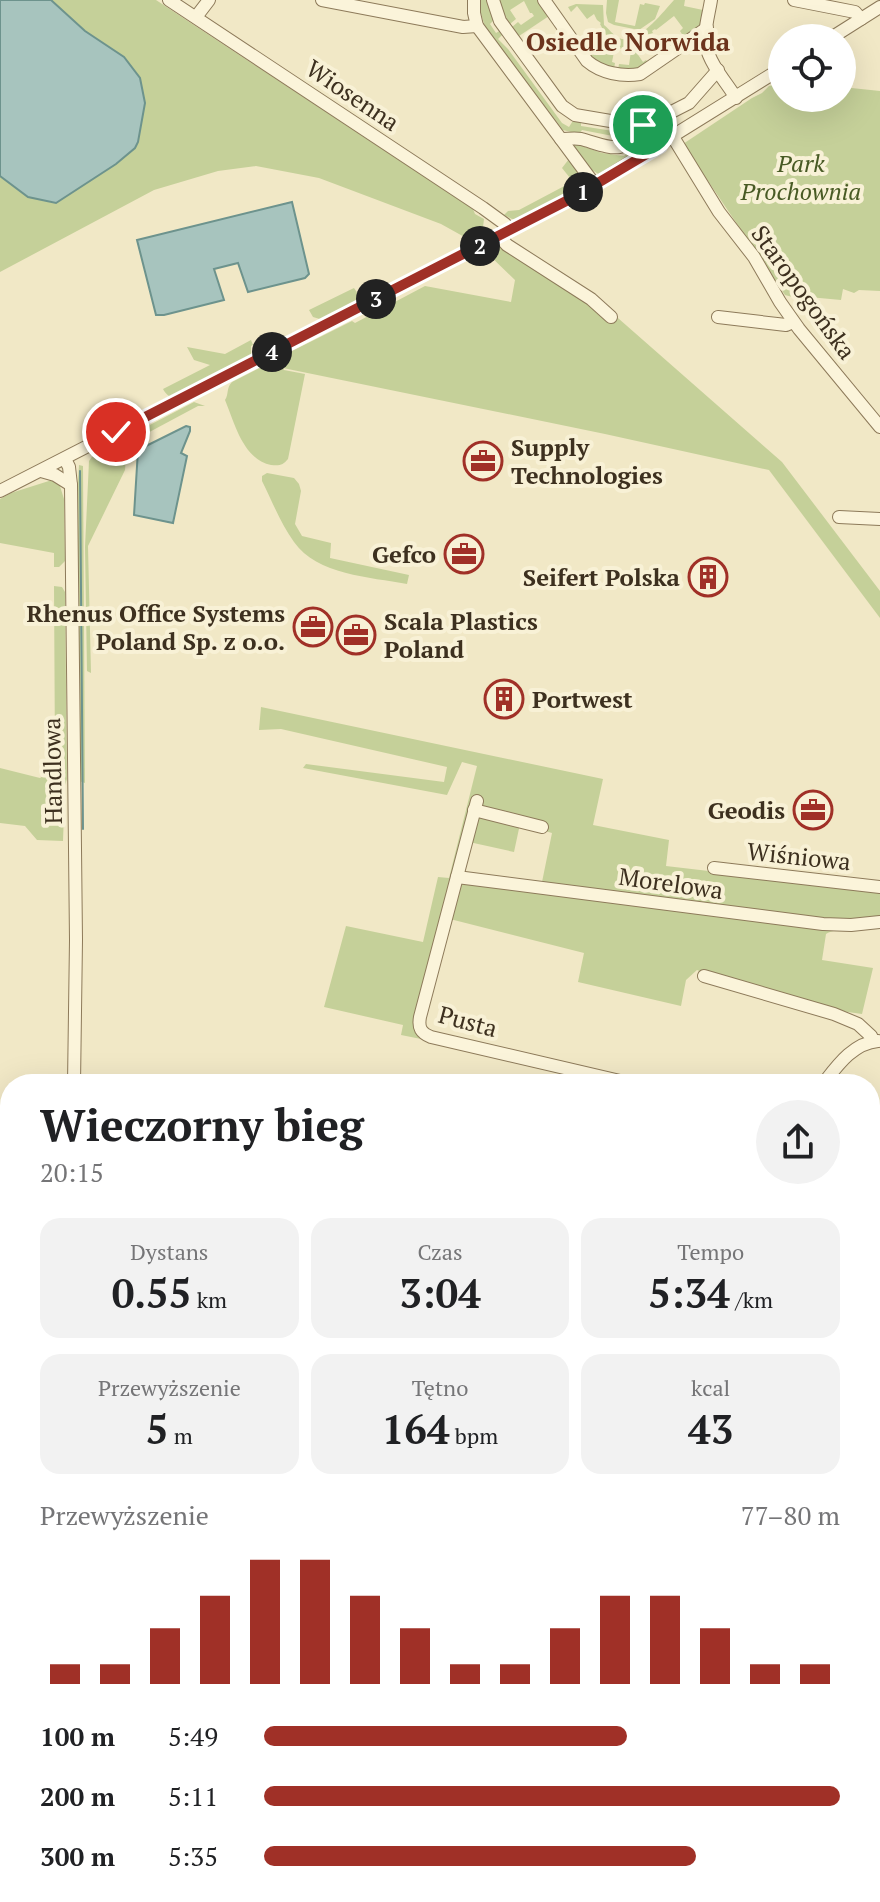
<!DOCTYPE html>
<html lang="pl">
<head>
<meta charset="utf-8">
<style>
	body { margin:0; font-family:"PT Serif",serif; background:#f2f2f2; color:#202124; height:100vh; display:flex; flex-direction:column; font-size:30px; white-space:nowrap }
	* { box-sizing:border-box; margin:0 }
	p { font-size:26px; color:#757577 }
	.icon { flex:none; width:44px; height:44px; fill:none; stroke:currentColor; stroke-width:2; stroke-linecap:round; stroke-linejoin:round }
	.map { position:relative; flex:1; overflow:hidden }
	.panel { position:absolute; left:0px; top:1074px; width:880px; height:828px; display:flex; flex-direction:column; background:#fff; border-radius:32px 32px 0 0; box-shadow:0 8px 32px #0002 }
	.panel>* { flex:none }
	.controls { position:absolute; left:768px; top:24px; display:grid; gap:16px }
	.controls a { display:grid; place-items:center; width:88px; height:88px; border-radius:50%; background:#fff; box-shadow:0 8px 32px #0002; font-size:40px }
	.pin { position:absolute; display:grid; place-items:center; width:68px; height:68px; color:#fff; margin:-34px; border:4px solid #fff; border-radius:50%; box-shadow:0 2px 8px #0007 }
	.km { position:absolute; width:40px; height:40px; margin:-20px; border-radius:50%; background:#222; color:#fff; font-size:22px; line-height:40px; text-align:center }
	.round { display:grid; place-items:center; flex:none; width:84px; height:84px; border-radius:42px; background:#f2f2f2 }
	.overview { display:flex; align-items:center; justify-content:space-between; height:136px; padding:0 40px }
	h1 { font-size:44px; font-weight:700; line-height:60px }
	.metrics { display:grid; grid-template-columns:repeat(3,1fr); gap:12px; height:136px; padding:8px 40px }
	.metrics div { display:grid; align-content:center; border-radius:20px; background:#f2f2f2; text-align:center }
	.metrics b { font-size:40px; font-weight:700 }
	.metrics small { font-size:22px; font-weight:400 }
	.metrics p { font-size:22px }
	.chart { height:224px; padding:16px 40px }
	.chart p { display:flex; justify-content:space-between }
	.chart svg { width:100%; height:144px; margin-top:8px; stroke:#a03027; stroke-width:6 }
	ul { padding:0 40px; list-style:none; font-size:26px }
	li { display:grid; grid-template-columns:128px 96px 1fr; align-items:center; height:60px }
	li i { height:20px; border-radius:10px; background:#a03027 }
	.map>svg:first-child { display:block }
	.green { fill:#c5d099; fill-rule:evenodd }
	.water { fill:#a7c4be; stroke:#6d938d; stroke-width:2 }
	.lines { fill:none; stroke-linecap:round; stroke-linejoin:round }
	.stream { stroke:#6d938d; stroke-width:2 }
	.minor-casing { stroke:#8d7a5a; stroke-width:14 }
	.major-casing { stroke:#5b472e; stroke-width:16 }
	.minor { stroke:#fbf4da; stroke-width:12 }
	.major { stroke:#f5e19c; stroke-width:14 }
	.tram { stroke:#3d301f; stroke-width:2 }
	.route-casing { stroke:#fff; stroke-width:16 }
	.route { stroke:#a03027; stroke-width:10 }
	.labels { text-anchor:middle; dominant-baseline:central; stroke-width:8; stroke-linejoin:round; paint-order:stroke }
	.street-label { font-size:24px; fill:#3d301f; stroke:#f8f1d6 }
	.park-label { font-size:24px; font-style:italic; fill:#485a24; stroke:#f8f1d6 }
	.poi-label { font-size:24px; font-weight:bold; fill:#3d301f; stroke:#f8f1d6; text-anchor:end }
	.neighbourhood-label { font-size:26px; font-weight:bold; fill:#6c331c; stroke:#f8f1d6 }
</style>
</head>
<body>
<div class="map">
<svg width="880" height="1902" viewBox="0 0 880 1902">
	<rect width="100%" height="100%" fill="#f1e8c6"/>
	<g class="green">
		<polygon points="36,0 156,0 473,209 475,214 484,219 483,227 479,236 468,239 441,224 319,178 256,166 218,171 154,190 0,272 0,141 90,180 116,164 138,142 138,135"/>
		<polygon points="481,0 487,0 494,20 490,24 496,33 501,30 503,34 498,39 508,49 562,123 569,127 574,119 581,120 581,126 613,131 615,125 627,130 628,136 618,142 618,137 582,130 579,134 563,130 485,27 480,10"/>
		<polygon points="499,0 542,0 549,16 519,36 512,27 518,22 521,25 534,16 532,13 530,13 524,1 510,10 516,19 510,24 503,12"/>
		<polygon points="607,0 619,0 615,22 635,26 640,4 644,5 645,3 660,6 655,19 639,30 614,25 608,22 606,13"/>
		<path d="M674,0H685L684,6L703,10L701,26L685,39L680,31L683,28L674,16L656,30L655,29L652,31L653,33L646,35L649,40L644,43L643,42L640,44V46L634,49L643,62L646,60L649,64L639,71L618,70L619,64L629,65L631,51L625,50V48L622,47L621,49L615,47L612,62L615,63L614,69L587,58L596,51L599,55L612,45L606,39L607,37L600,24L601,23L597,20L594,14L587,19L577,6L571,12L568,7L576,4L603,5L604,25C609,29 613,35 619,38C637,46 663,12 674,0Z"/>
		<polygon points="782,83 782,98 842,98 842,87 880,91 880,291 859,290 854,293 843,289 841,300 798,296 796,298 785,295 683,144 752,98 762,93 769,86"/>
		<polygon points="641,133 646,133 649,145 600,175 592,170 572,143 579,142 579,145 602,153 624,156 644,140 640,135"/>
		<polygon points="569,159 583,178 583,184 579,188 518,219 512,219 504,215 508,211 519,210 570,183 570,178 562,168"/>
		<path d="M507,241L594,297L782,462L880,591V618L769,470L605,434L283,368L284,370L305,374L288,459C283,465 280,466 271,465C243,459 235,424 225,400C229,394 226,388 232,382L281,357L287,356L292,351L352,321L355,323L425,286L511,302L515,280L486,252Z"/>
		<polygon points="374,286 379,288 380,290 323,320 313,317 309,310 354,288 358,294"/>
		<path d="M251,340L253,345L251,346V355L248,359L195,384L176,397C169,398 166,394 163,389L210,365L194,360L187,347L225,354Z"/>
		<polygon points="194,402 205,406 198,406 127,444 125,470 88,546 91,673 87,671 85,547 89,461 94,454"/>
		<polygon points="79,465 83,466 85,783 79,781 75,521"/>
		<path d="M267,473L294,478L299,484L301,491L295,524L302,536L331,543L330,558L409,575L407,584C370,577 317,575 294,542C281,524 272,501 262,481V476Z"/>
		<polygon points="52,480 59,483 64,499 65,561 59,567 54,567 54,553 0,543 0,499 11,493"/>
		<polygon points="54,586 62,587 65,592 67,779 65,785 63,841 37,840 25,826 0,823 0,768 40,778 51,771 55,759"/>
		<path d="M261,707L603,779L593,825L669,840L666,866L880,891V928C865,929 837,927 826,934L822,960L873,968L862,1014L834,1010L716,978L697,970L686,980L681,1006L578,982L584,953L442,917L416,1033L421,1039L401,1035L403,1025L324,1007L346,926L423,942L438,877L449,878L477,766L462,762L447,795L303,768L306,764L444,782L447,767L281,729L259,730ZM520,824L552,833L542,882L460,874L469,842L514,852Z"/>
		<polygon points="870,1121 880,1127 880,1537 870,1557"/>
		<path d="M287,1892H384L596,1902H456L329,1895V1901C314,1899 302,1893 287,1892Z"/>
		<polygon points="152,1895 267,1897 292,1899 302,1902 151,1902"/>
	</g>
	<g class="water">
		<polygon points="0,0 51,0 85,31 124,57 140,78 145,103 138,142 135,148 116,164 56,203 28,197 0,176"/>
		<polygon points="292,202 309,274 305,278 248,292 238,263 214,269 224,300 164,315 156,315 137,240"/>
		<polygon points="186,426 190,427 190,431 181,453 187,456 173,523 134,515 138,450"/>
	</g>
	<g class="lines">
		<polyline class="stream" points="80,471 83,829"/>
		<defs>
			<g id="minor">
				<polyline points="169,0 483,208 505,224 508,231"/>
				<polyline points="322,0 463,27 477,26"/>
				<polyline points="474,0 474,13 477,26 595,185"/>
				<polyline points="493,0 500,21 562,106 575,115 634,125 646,125 689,103 718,70"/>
				<path d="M544,0L587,61C601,73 622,77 640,74L707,28"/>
				<path d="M711,0C709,14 703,32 706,46C710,64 726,82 736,98"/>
				<polyline points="794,0 855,12 861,19"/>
				<polyline points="196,17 209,0"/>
				<polyline points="831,38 880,7"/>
				<polyline points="673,137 719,212 754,257 780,302 799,329 880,427"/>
				<path d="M561,139C568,139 575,138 581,139C604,145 631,160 634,125"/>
				<polyline points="499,236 507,245 591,299 611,317"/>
				<polyline points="718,317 786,325 793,322"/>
				<polyline points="65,459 69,467 71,485 76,940 74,1084"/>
				<polyline points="41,471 55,475 71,485"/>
				<polyline points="0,491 576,196 782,68"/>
				<polyline points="839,517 880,519"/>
				<path d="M477,801L420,1017C418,1028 421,1033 431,1037L633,1084"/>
				<polyline points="474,810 542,827"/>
				<polyline points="714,868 880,887"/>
				<polyline points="457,877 823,924 851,925 880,922"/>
				<polyline points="704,976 834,1014 858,1024 871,1036 873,1040"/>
				<path d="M823,1084C837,1066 853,1043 878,1041"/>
				<polyline points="870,1766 880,1767"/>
			</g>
			<g id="major">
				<polyline points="0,1869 10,1869"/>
				<polyline points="716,1892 735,1894 754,1899 805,1902"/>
				<polyline points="817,1892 880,1896"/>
			</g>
		</defs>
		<use href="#minor" class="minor-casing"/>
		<use href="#major" class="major-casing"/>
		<use href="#minor" class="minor"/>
		<use href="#major" class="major"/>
		<g class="tram">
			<polyline points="0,1884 10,1884"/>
			<polyline points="506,1892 653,1902"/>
		</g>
	</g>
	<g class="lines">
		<defs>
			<polyline id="route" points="116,432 576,196 660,146 646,125 643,125"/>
		</defs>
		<use href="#route" class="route-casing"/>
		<use href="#route" class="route"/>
	</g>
	<defs>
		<symbol id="office-ring" viewBox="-11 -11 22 22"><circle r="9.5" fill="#f8f1d6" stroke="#a03027" stroke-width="1.5"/><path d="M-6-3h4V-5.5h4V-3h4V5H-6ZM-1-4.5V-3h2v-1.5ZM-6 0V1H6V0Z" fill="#a03027"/></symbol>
		<symbol id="building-ring" viewBox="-11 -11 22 22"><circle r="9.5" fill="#f8f1d6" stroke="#a03027" stroke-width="1.5"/><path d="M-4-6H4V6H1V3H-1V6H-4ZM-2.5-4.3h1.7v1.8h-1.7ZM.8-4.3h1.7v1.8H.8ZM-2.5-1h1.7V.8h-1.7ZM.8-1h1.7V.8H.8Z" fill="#a03027"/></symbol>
	</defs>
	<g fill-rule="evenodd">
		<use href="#office-ring" x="461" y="439" width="44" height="44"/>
		<use href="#office-ring" x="442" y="532" width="44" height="44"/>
		<use href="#building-ring" x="686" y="555" width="44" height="44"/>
		<use href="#office-ring" x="291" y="605" width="44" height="44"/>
		<use href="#office-ring" x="334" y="613" width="44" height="44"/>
		<use href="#building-ring" x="482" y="677" width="44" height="44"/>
		<use href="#office-ring" x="791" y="788" width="44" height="44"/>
	</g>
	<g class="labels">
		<g class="street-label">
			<text transform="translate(353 95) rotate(34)">Wiosenna</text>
			<text transform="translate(804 292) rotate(54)">Staropogońska</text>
			<text transform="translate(52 771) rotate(-91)">Handlowa</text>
			<text transform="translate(799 856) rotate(6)">Wiśniowa</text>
			<text transform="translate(671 883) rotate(8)">Morelowa</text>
			<text transform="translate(468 1021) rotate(15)">Pusta</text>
		</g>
		<g class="park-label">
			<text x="801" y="163">Park<tspan x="801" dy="28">Prochownia</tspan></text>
		</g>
		<g class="poi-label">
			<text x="511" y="447" text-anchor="start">Supply<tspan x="511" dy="28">Technologies</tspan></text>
			<text x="436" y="554">Gefco</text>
			<text x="680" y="577">Seifert Polska</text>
			<text x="285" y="613">Rhenus Office Systems<tspan x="285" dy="28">Poland Sp. z o.o.</tspan></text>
			<text x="384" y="621" text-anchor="start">Scala Plastics<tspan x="384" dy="28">Poland</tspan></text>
			<text x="532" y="699" text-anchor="start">Portwest</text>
			<text x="785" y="810">Geodis</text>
		</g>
		<g class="neighbourhood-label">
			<text x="628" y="41">Osiedle Norwida</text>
		</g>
	</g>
</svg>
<div class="controls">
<a><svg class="icon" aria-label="locate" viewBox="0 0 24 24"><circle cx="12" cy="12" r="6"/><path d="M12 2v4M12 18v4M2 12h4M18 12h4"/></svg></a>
</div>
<div class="pin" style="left:643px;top:125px;background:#1e9e55"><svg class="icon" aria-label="arrive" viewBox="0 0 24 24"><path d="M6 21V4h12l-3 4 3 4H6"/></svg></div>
<div class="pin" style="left:116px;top:432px;background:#d93025"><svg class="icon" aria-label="check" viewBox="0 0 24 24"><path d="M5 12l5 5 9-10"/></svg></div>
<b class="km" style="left:583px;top:192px">1</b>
<b class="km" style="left:480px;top:246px">2</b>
<b class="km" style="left:376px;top:299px">3</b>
<b class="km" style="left:272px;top:352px">4</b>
<section class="panel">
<div class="overview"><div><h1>Wieczorny bieg</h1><p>20:15</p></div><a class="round"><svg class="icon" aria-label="share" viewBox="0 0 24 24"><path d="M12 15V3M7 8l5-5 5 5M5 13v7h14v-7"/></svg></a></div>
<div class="metrics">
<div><p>Dystans</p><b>0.55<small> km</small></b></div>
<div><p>Czas</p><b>3:04</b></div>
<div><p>Tempo</p><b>5:34<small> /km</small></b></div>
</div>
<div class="metrics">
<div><p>Przewyższenie</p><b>5<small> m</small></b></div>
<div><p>Tętno</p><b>164<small> bpm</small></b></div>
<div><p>kcal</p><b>43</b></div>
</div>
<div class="chart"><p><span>Przewyższenie</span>77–80 m</p>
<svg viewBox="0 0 160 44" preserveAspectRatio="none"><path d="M5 44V38M15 44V38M25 44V27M35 44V17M45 44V6M55 44V6M65 44V17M75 44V27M85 44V38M95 44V38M105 44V27M115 44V17M125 44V17M135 44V27M145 44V38M155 44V38"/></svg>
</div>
<ul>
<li><b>100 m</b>5:49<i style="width:63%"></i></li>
<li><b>200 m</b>5:11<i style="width:100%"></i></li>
<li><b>300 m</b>5:35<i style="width:75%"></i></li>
</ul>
</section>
</div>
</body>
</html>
